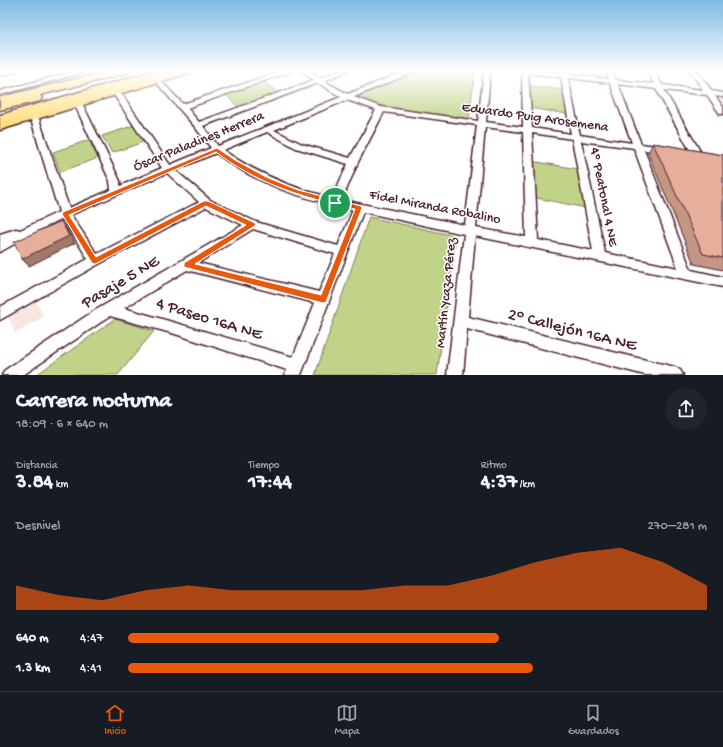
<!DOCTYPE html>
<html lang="es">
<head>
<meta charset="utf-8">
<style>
	body { margin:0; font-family:"Gochi Hand",sans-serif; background:#20242c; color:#f1f3f6; height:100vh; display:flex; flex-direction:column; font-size:15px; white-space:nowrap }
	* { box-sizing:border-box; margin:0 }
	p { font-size:13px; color:#9ea1a6 }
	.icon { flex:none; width:22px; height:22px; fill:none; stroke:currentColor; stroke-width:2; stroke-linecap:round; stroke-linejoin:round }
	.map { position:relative; height:375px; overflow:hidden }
	.sheet { display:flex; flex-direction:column; background:#171b24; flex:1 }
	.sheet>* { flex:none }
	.pin { position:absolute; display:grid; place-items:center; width:34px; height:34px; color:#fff; margin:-17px; border:2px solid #fff; border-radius:50%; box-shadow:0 1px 4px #0007 }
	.round { display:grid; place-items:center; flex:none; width:42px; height:42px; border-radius:21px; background:#20242c }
	.headline { display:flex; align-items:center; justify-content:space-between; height:68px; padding:0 16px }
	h1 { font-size:22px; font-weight:700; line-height:30px }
	.stats { display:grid; grid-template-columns:repeat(3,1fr); gap:6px; height:68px; padding:4px 16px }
	.stats div { display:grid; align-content:center }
	.stats b { font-size:20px; font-weight:700 }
	.stats small { font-size:11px; font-weight:400 }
	.stats p { font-size:11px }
	.chart { height:112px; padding:8px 16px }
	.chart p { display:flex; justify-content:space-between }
	.chart svg { width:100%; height:72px; margin-top:4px; fill:#ea580c; opacity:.7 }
	ul { padding:0 16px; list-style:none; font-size:13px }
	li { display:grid; grid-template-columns:64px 48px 1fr; align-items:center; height:30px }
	li i { height:10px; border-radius:5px; background:#ea580c }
	.dock { display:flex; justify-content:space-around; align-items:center; height:56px; border-top:1px solid #363941; background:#171b24; font-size:11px; color:#9ea1a6 }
	.dock a { display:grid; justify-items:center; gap:2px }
	.dock .current { color:#ea580c }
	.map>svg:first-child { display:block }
	.built { fill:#f8e7e1 }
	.green { fill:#c0d388; stroke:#85795a }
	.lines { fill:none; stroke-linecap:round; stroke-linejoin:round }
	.street-casing { stroke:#4a1f2b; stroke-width:3 }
	.primary-casing { stroke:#4a1f2b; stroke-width:3 }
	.highway-casing { stroke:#4a1f2b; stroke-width:3 }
	.street { fill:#fff; fill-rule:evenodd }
	.primary { fill:#fedf80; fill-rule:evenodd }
	.highway { fill:#fedf80; fill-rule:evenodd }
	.wall { fill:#c69685; stroke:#4a1f2b }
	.shaded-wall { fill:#a17a6c; stroke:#4a1f2b }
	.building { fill:#e6af9b; stroke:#4a1f2b }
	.route { fill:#ea580c; stroke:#fff; fill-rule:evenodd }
	.labels { text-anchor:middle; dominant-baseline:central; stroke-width:3; stroke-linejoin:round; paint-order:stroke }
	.street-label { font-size:14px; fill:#4a1f2b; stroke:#fff }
	.near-street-label { font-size:17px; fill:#4a1f2b; stroke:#fff }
</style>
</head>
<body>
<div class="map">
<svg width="723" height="375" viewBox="0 0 723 375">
	<rect width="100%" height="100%" fill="#fff"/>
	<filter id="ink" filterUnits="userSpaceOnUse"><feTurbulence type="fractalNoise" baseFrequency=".025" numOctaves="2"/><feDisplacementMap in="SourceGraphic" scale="8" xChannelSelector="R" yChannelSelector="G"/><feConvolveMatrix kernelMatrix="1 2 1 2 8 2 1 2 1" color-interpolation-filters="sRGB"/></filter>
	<g filter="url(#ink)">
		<polygon class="built" points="35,300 44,316 15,334 8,316"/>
		<g class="green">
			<polygon points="419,71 475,71 469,119 363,103 354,98"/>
			<polygon points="263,81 278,93 238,107 225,94"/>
			<polygon points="528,86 564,90 567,114 529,108"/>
			<polygon points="135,125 146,141 112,153 102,136"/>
			<polygon points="89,140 98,158 60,172 53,152"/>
			<polygon points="531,161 578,169 586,208 532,197"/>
			<polygon points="369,217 456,236 437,375 315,375"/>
			<polygon points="115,319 154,331 118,375 36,375"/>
		</g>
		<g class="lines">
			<defs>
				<g id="street">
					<polygon points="16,71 15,72 0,76 0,72"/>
					<polygon points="76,71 88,71 0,95 0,91"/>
					<path d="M282,71H292L187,108L199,122L314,80L302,71H310L320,78L337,71H347L324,81L348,94L406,71H416L354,97L381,107L478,121L484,71H490L486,122L523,127L522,71L560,73V71H566L567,74L608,79L606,71H612L616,80L654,84L647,71H654L662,85L703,90L690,71H697L712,91L723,93V97L715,96L723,107V114H720L707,95L664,90L703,156L698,159L693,156L656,89L618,84L641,144L664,147L668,150L664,153L644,150L691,270L723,277V287L475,236L468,317L675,367L680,370L683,375H645L467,329L463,375H447L464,234L363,212L301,375H285L287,370L175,334L110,316L23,375H2L5,370L94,311L243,225L206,207L99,264L0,320V307L88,259L63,219L41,229L0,252V234L16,229L20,230L59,212L30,116L31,114H37L38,116L69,208L111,190L110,181L74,103L75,101H78L82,103L120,181V186L162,168L112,92L113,90H119L170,165L211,148L195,127L155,81V79H159L183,104ZM528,73L561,77L571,134L532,128ZM568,78L610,83L632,143L580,135ZM318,83L341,97L218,146L203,126ZM347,100L376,110L350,158L302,144L274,130ZM384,112L477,125L465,225L342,200L358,162ZM485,127L523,132L526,237L476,228ZM267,132L296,148L348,164L332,198C292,188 257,174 223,150ZM532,133L572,139L593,251L538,240ZM581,141L634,148L678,268L605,253ZM216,153C261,187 300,197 353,210L338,246L256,222L210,200L175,170ZM167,173L199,202L97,254L71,215ZM253,229L335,254L319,292L198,263ZM187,270L315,303L293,357L124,308Z"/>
				</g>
				<g id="primary">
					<polygon points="109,71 129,71 128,73 0,105 0,97"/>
					<polygon points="172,71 190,71 189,73 0,130 0,122"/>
				</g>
				<g id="highway">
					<polygon points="153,71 173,71 171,74 0,124 0,115"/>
					<polygon points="35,94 40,95 42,98 40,101 0,110 0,102"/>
				</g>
			</defs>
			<use href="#street" class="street-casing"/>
			<use href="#primary" class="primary-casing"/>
			<use href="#highway" class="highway-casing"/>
			<use href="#street" class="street"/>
			<use href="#primary" class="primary"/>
			<use href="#highway" class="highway"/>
		</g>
		<polygon class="wall" points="653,143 723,155 723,270 694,264 648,153"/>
		<polygon class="shaded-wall" points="61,221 66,228 75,243 29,266 22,259"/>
		<g class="building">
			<polygon points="653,143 723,155 723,258 703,254"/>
			<polygon points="61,221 69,236 22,259 14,242"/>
		</g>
	</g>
	<linearGradient id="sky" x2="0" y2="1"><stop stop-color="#7cbae2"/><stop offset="0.57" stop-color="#fff"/><stop offset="1" stop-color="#fff" stop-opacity="0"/></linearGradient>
	<rect width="723" height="124" fill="url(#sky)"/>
	<path class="route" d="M217,148L235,160L266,177L298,190L361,206L362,208L326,302L323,303L184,267V263L246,225L206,206L95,264L92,263L62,214L63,212ZM216,152C257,184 305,198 355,209L321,295L195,264L256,225L255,223L208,201H204L96,257L69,215Z"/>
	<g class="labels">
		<g class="street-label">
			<text transform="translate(535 118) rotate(8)">Eduardo Puig Arosemena</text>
			<text transform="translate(199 142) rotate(-22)">Óscar Paladines Herrera</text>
			<text transform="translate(603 197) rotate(79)">4º Peatonal 4 NE</text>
			<text transform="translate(435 208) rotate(11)">Fidel Miranda Robalino</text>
			<text transform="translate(447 293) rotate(-84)">Martín Ycaza Pérez</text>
		</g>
		<g class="near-street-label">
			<text transform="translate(121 283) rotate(-31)">Pasaje 5 NE</text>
			<text transform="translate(209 320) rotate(17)">4 Paseo 16A NE</text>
			<text transform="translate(572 331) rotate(14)">2° Callejón 16A NE</text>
		</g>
	</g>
</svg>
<div class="pin" style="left:335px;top:203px;background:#1e9e55"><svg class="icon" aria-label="arrive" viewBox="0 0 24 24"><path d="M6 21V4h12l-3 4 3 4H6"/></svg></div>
</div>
<section class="sheet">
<div class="headline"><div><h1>Carrera nocturna</h1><p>18:09 · 6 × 640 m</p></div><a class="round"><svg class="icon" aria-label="share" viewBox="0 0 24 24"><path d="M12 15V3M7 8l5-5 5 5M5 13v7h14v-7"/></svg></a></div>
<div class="stats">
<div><p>Distancia</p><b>3.84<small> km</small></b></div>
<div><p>Tiempo</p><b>17:44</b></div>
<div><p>Ritmo</p><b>4:37<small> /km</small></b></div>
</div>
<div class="chart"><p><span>Desnivel</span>270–281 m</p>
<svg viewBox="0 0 160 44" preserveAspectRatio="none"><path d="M0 44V29L10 35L20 38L30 32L40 29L50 32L60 32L70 32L80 32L90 29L100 29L110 23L120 15L130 9L140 6L150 15L160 29V44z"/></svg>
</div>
<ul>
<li><b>640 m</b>4:47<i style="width:64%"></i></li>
<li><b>1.3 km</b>4:41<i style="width:70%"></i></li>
</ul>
</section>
<nav class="dock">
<a class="current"><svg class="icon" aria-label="home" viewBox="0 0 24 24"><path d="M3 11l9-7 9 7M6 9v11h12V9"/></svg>Inicio</a>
<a><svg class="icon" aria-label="map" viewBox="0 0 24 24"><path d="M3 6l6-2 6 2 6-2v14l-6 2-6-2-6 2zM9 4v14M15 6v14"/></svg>Mapa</a>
<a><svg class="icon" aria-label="saved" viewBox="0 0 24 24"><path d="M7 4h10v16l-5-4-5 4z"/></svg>Guardados</a>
</nav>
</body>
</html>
